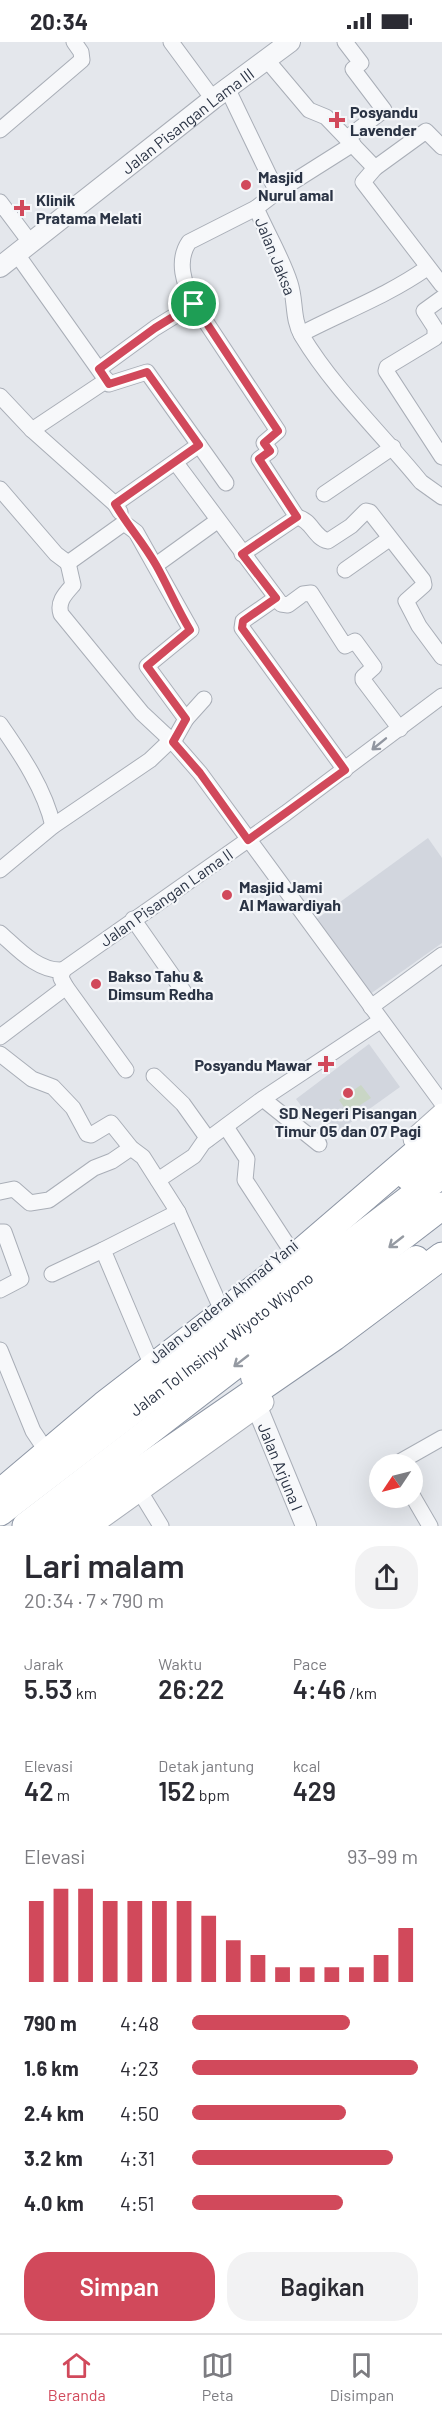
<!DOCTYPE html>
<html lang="id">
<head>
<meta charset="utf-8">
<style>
	body { margin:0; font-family:Barlow,sans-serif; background:#f2f2f3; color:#2b2b33; height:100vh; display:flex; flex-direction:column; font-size:22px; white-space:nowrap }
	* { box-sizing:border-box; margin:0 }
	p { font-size:20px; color:#7c7c81 }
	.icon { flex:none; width:33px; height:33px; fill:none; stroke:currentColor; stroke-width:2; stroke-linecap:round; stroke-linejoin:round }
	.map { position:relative; height:1484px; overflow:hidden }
	.details { display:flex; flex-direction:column; background:#fff; flex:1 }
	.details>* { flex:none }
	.needle { width:39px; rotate:235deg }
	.buttons { position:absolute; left:369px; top:1412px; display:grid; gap:12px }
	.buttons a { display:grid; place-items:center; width:54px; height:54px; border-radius:50%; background:#fff; box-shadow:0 6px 24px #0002; font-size:30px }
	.pin { position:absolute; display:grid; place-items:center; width:51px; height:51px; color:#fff; margin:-26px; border:3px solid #fff; border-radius:50%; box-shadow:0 2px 6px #0007 }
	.round { display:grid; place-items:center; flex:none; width:63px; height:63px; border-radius:24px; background:#f2f2f3 }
	.overview { display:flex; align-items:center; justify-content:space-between; height:102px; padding:0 24px }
	h1 { font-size:33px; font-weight:600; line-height:45px }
	.stats { display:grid; grid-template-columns:repeat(3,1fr); gap:9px; height:102px; padding:6px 24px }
	.stats div { display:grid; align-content:center }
	.stats b { font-size:26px; font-weight:600 }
	.stats small { font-size:16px; font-weight:400 }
	.stats p { font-size:16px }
	.chart { height:168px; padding:12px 24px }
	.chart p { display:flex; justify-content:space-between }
	.chart svg { width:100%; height:108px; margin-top:6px; stroke:#d1495b; stroke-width:6 }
	.action { display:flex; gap:12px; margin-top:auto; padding:12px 24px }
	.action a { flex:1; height:69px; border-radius:24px; background:#d1495b; color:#fff; font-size:24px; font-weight:600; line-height:69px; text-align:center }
	.action a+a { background:#f2f2f3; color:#2b2b33 }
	ul { padding:0 24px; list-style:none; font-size:20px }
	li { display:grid; grid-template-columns:96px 72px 1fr; align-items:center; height:45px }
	li i { height:15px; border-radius:8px; background:#d1495b }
	.status { display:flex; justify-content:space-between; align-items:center; height:42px; padding:0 30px; background:#fff; direction:ltr }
	.status svg { height:16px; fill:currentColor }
	.menu { display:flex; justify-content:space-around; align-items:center; height:84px; border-top:2px solid #e1e1e2; background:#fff; font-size:16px; color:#7c7c81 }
	.menu a { display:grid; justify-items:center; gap:3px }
	.menu .selected { color:#d1495b }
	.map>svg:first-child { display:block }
	.built { fill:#d2d6de }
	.green { fill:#c9d6c5 }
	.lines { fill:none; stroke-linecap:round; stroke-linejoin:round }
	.minor-casing { stroke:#a9aeb7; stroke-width:17 }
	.tertiary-casing { stroke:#a9aeb7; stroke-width:22 }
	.secondary-casing { stroke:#a9aeb7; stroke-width:23 }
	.trunk-casing { stroke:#8b94a3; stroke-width:28 }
	.motorway-casing { stroke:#8b94a3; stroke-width:29 }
	.minor { stroke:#f7f8fa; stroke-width:15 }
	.tertiary { stroke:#f7f8fa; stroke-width:20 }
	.secondary { stroke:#fff; stroke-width:21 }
	.trunk { stroke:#fff; stroke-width:26 }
	.motorway { stroke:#fff; stroke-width:27 }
	.oneway { stroke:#9196a0 }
	.oneway2 { stroke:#959aa2 }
	.route-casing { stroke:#fff; stroke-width:12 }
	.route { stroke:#d1495b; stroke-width:8 }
	.poi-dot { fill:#d1495b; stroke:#f4f6f9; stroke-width:2 }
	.labels { text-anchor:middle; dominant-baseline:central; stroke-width:4.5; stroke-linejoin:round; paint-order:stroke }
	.poi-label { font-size:16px; font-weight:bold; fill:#2b3445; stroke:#f4f6f9; text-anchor:start }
	.street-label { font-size:16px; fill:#2b3445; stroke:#f4f6f9 }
</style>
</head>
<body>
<div class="status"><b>20:34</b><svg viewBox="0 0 49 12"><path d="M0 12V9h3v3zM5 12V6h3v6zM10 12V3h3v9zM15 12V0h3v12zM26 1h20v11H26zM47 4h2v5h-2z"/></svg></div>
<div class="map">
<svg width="442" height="1484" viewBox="0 0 442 1484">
	<rect width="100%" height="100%" fill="#e4e7ec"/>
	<g class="built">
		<polygon points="428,796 442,816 442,901 366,955 314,879"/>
		<polygon points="369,1002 400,1045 333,1093 317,1069 309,1074 296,1057"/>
	</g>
	<polygon class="green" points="361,1043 371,1056 348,1071 339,1058"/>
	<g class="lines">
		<defs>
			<g id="minor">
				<polyline points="171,0 213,57"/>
				<polyline points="345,0 361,21 353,27 384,68 347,96"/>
				<polyline points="266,17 309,68 326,75 375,126"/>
				<path d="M228,48L277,150L256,166C267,191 282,216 290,241C296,259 292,277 302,294C334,347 382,392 421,440L442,455"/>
				<polyline points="0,88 82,18 81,10 74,0"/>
				<polyline points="442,105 426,89 375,126 363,140 442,243"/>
				<polyline points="277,150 353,102"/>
				<polyline points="0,160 30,200"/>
				<polyline points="16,211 109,342 147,330 199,403 115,462"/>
				<polyline points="442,256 424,269 435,286 435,296 387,325 386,329 442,415"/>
				<path d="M301,292C345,269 385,255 427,226"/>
				<polyline points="99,327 155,286 194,262"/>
				<polyline points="0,354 32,388 115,462 120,470"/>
				<polyline points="32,388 107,338"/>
				<polyline points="199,403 226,441"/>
				<polyline points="176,421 281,562 288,563 303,552 311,551 345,604 355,599 374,625 363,635 363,638 400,687"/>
				<polyline points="0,447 56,512 68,521"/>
				<polyline points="324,452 393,405"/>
				<path d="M297,475C312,478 314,496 328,499L351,484L366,469L370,470L423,538L424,543L406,559L419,584L442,615"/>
				<polyline points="124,481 136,490 191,588 147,624 186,677 173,700"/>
				<path d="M242,512L297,475L259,417L270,409L264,401L278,389L194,262C184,242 176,219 189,200L256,166"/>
				<path d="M68,521L73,543C65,552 57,560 61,572L142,671L173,700L200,731L442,1061"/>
				<polyline points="68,521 124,481"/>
				<polyline points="156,523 217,479"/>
				<polyline points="345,528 389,497"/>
				<polyline points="276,556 243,579 242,586 345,728"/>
				<polyline points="186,677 204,657"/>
				<path d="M0,682C21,712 45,748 53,784"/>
				<polyline points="0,828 53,784 150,718 171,698"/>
				<polyline points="133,877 184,950"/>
				<path d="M0,891C17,906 38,930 63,928"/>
				<polyline points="63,928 286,771 442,654"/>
				<polyline points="63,928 61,936 66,945 126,1028"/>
				<polyline points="371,965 442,913"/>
				<polyline points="0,995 66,945"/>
				<polyline points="0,1012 32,1037 53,1045 73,1066 87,1092 91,1093 111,1081 131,1106 143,1115 178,1170 220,1264"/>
				<polyline points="154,1034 183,1062 208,1097"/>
				<polyline points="263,1057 319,1102"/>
				<polyline points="226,1085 247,1117 245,1138 290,1207"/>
				<polyline points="158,1138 194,1114 203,1101 261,1058 380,979"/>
				<polyline points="0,1150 14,1147 30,1161 49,1158 94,1126 112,1119 131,1106"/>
				<polyline points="0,1190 4,1190 21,1237 0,1248"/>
				<polyline points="52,1232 103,1208"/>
				<polyline points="0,1308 33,1389 43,1404"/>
				<polyline points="150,1319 103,1208 178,1170"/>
				<polyline points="396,1422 442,1396"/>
				<polyline points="139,1448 161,1484"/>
				<polyline points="412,1453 430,1484"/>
			</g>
			<g id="tertiary">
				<path id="s1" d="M0,225L213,57L290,0"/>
				<path id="s2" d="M257,1365L306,1484"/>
			</g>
			<g id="secondary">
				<polyline points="414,1097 442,1072"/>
				<polyline points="90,1484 263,1360"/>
			</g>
			<g id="trunk">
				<polyline points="408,1135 442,1107"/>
				<polyline points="254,1335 416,1217"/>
			</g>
			<g id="motorway">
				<polyline points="0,1451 104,1363 293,1217 442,1089"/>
				<path id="s3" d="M0,1470L442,1132"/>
				<polyline points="26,1484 442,1164"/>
				<polyline points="60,1484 334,1295 442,1214"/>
			</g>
		</defs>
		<use href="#minor" class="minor-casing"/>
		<use href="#tertiary" class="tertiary-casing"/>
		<use href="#secondary" class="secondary-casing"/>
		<use href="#trunk" class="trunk-casing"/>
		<use href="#motorway" class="motorway-casing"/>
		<use href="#minor" class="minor"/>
		<use href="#tertiary" class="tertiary"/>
		<use href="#secondary" class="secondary"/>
		<use href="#trunk" class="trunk"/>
		<use href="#motorway" class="motorway"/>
	</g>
	<defs><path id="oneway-shaft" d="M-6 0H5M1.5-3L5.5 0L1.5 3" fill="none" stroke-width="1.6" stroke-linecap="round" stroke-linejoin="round" transform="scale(1.5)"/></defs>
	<use class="oneway" href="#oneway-shaft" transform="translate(379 702) rotate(141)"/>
	<g class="oneway2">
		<use href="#oneway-shaft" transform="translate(396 1200) rotate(142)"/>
		<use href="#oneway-shaft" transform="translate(241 1319) rotate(142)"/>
	</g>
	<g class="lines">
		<defs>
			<path id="route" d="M194,262L278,389L264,401L270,409L259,417L297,475L242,512L276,556L243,579L242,586L345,728L248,798L200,731L173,700L186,677L147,624L190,588C177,567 168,544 156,523C143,500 127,483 115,462L199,403L147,330L109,342L99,327L155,286Z"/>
		</defs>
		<use href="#route" class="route-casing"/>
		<use href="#route" class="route"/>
	</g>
	<g class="poi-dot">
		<path d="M334 69h6v6h6v6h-6v6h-6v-6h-6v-6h6z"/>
		<circle cx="246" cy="143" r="6"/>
		<path d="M19 157h6v6h6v6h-6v6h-6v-6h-6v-6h6z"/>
		<circle cx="227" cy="853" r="6"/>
		<circle cx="96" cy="942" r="6"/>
		<path d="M323 1013h6v6h6v6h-6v6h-6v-6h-6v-6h6z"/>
		<circle cx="348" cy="1051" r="6"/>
	</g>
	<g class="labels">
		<g class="poi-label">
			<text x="350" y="69">Posyandu<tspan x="350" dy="18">Lavender</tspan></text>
			<text x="258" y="134">Masjid<tspan x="258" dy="18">Nurul amal</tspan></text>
			<text x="36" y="157">Klinik<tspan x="36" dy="18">Pratama Melati</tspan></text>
			<text x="239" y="844">Masjid Jami<tspan x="239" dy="18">Al Mawardiyah</tspan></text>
			<text x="108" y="933">Bakso Tahu &amp;<tspan x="108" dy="18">Dimsum Redha</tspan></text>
			<text x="312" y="1022" text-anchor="end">Posyandu Mawar</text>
			<text x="348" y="1070" text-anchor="middle">SD Negeri Pisangan<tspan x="348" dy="18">Timur 05 dan 07 Pagi</tspan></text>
		</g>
		<g class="street-label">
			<text stroke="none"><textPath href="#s1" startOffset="238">Jalan Pisangan Lama III</textPath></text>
			<text transform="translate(276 214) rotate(68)">Jalan Jaksa</text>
			<text transform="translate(166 855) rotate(-35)">Jalan Pisangan Lama II</text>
			<text transform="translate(223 1259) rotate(-39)">Jalan Jenderal Ahmad Yani</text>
			<text stroke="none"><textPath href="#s3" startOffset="278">Jalan Tol Insinyur Wiyoto Wiyono</textPath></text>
			<text stroke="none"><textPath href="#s2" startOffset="64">Jalan Arjuna I</textPath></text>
		</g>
	</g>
</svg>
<div class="buttons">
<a><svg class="needle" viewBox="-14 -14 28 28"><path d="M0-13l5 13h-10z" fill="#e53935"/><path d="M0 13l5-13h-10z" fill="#7c7c81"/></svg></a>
</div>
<div class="pin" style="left:194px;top:262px;background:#1e9e55"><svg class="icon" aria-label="arrive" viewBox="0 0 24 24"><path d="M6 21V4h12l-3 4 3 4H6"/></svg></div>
</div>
<section class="details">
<div class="overview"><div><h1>Lari malam</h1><p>20:34 · 7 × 790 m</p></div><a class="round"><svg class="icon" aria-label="share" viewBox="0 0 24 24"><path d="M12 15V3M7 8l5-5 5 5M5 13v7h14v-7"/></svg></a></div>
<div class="stats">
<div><p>Jarak</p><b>5.53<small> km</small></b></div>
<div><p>Waktu</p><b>26:22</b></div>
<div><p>Pace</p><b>4:46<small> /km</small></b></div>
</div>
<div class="stats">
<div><p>Elevasi</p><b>42<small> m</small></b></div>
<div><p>Detak jantung</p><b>152<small> bpm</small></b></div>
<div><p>kcal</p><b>429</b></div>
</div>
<div class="chart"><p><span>Elevasi</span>93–99 m</p>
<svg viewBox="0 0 160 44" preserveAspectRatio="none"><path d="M5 44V11M15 44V6M25 44V6M35 44V11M45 44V11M55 44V11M65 44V11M75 44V17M85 44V27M95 44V33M105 44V38M115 44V38M125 44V38M135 44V38M145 44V33M155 44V22"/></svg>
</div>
<ul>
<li><b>790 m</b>4:48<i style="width:70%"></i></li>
<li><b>1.6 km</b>4:23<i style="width:100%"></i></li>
<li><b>2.4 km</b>4:50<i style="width:68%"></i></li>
<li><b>3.2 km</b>4:31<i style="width:89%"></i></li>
<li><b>4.0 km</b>4:51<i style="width:67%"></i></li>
</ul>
<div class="action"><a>Simpan</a><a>Bagikan</a></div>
</section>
<nav class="menu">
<a class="selected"><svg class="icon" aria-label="home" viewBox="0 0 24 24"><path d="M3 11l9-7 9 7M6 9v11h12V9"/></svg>Beranda</a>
<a><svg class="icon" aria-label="map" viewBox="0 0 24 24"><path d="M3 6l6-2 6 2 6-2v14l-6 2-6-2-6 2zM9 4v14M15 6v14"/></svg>Peta</a>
<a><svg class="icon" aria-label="saved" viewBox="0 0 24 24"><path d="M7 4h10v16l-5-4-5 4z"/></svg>Disimpan</a>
</nav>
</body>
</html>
